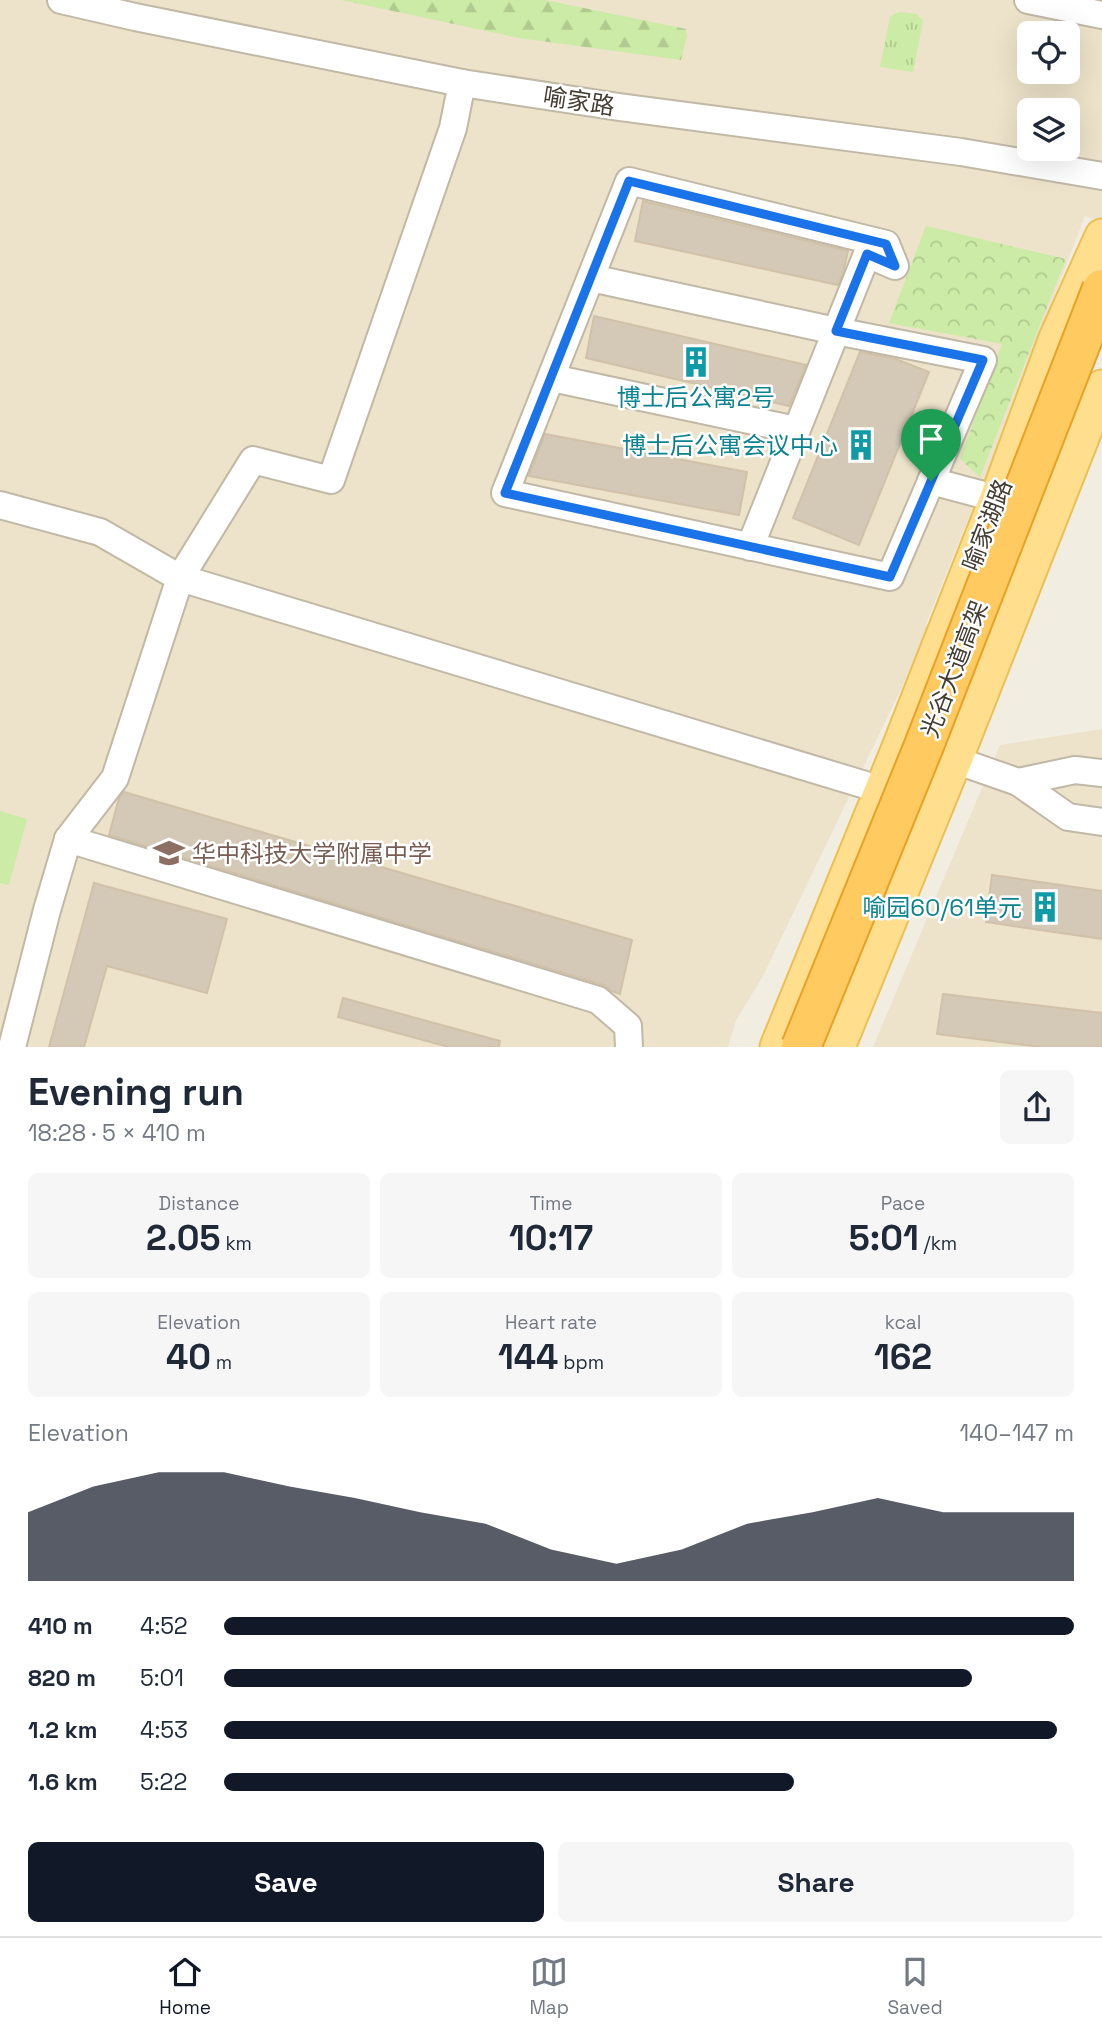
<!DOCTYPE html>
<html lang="en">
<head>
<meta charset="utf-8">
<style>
	body { margin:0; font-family:"Space Grotesk","Noto Sans SC",sans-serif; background:#f6f6f7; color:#1f2937; height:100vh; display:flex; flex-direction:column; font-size:26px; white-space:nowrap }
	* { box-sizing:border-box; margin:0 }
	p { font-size:23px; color:#747a83 }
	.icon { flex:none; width:38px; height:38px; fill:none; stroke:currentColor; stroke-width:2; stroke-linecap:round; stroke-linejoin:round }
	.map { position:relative; height:1047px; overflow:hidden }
	.sheet { display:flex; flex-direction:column; background:#fff; flex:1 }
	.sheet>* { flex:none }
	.fabs { position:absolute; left:1017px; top:21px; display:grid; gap:14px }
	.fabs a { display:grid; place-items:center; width:63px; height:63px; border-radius:10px; background:#fff; box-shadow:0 7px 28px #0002; font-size:35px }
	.pin { position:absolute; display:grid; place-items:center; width:60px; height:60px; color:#fff; margin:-72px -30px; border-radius:50% 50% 50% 0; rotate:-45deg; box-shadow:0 0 7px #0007 }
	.pin .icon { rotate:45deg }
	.round { display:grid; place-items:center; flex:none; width:74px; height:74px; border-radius:10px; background:#f6f6f7 }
	.summary { display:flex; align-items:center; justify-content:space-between; height:119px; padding:0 28px }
	h1 { font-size:38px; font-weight:600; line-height:52px }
	.metrics { display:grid; grid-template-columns:repeat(3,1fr); gap:10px; height:119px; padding:7px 28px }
	.metrics div { display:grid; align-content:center; border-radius:10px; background:#f6f6f7; text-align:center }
	.metrics b { font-size:35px; font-weight:600 }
	.metrics small { font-size:19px; font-weight:400 }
	.metrics p { font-size:19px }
	.chart { height:196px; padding:14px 28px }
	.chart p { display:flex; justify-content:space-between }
	.chart svg { width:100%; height:126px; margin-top:7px; fill:#111827; opacity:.7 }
	.button { display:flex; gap:14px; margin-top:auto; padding:14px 28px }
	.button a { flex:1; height:80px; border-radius:10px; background:#111827; color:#fff; font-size:28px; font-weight:600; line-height:80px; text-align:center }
	.button a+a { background:#f6f6f7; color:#1f2937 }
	ul { padding:0 28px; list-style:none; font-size:23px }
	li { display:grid; grid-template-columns:112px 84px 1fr; align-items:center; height:52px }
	li i { height:18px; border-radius:9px; background:#111827 }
	.dock { display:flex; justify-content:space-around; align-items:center; height:98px; border-top:2px solid #e0e1e3; background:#fff; font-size:19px; color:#747a83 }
	.dock a { display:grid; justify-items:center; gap:4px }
	.dock .active { color:#111827 }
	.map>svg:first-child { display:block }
	.education { fill:#ede3ca; fill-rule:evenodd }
	.grass { fill:url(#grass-tufts) }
	.forest { fill:url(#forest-firs) }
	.park { fill:url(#park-crowns) }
	.garden { fill:#cceba6 }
	.building { fill:#d4c9b6; stroke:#d0c1a9; stroke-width:2 }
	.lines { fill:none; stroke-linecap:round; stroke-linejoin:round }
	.minor-casing { stroke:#c1b8a6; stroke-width:30 }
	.major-casing { stroke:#ecbf55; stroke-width:37 }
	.minor { stroke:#fff; stroke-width:26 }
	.major { stroke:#ffdf8e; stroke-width:33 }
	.highway-bridge-casing { stroke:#e9a025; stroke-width:42; stroke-linecap:butt }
	.highway-bridge { stroke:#ffca60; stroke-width:38 }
	.route-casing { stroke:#fff; stroke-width:14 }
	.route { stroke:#1a73e8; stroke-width:9 }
	.labels { text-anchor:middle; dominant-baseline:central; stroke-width:5; stroke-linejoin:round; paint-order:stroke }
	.street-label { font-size:24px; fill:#443d32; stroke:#fff }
	.culture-label { font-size:24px; fill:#0d838f; stroke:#fff; text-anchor:end }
	.education-label { font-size:24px; fill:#785e54; stroke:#fff; text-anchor:start }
</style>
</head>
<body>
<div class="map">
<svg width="1102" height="1047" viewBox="0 0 1102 1047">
	<defs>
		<pattern id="grass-tufts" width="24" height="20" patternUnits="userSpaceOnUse" patternTransform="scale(1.75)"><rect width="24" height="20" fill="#cceba6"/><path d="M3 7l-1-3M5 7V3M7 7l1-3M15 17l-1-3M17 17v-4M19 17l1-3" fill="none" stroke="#b0ca8f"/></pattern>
		<pattern id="forest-firs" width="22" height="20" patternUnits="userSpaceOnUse" patternTransform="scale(1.75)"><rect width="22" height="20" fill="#cceba6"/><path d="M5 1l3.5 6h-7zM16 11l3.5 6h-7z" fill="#b0ca8f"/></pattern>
		<pattern id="park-crowns" width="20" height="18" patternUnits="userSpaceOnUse" patternTransform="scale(1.75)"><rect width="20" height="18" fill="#cceba6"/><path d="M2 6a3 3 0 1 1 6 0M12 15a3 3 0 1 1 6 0" fill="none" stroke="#b0ca8f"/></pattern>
	</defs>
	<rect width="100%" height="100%" fill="#f2ede1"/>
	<g class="education">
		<path d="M0,0H1102V222L1085,216L987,472L927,621L925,639L762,978L736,1020L728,1047H0ZM1029,33H1068V72H1029ZM1029,110H1068V149H1029Z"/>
		<polygon points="1102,729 1102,1047 873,1047 1000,745"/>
	</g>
	<polygon class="grass" points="899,12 917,14 923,21 913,72 880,67 890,17"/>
	<polygon class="forest" points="341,0 545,0 686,29 687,36 681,60 519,38"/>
	<polygon class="park" points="926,226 1066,259 980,477 960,459 1002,344 889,323"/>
	<polygon class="garden" points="0,811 27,819 9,885 0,883"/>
	<g class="building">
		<polygon points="643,201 848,251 843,273 838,285 635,241"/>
		<polygon points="594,316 806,365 789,406 586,358"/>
		<polygon points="860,352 896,359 929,372 859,545 793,518"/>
		<polygon points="545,434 747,472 739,515 529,476"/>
		<polygon points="124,792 632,940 620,994 612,991 603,985 109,835 119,798"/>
		<polygon points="992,875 1102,891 1102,939 986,922"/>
		<polygon points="94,883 227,919 207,993 107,966 84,1047 49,1047"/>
		<polygon points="943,994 1102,1013 1102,1047 1041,1047 937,1034"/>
		<polygon points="343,998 500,1041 499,1047 449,1047 338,1017"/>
	</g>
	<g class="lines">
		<defs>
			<g id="minor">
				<polyline points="61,0 135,17 462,83 619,107 961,152 1102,176"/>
				<polyline points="1028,0 1102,15"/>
				<path d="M591,278L836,331L983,360L890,577L505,493L629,181L886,244L895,266L867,254C828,352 789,449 750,547"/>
				<polyline points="552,378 796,430"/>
				<polyline points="931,481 1014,503"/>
				<polyline points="0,505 100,532 180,578 882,790"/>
				<polyline points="955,760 1018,782"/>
				<polyline points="1102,773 1075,770 1018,782 1068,817 1102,822"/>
				<polyline points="68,839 115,778 180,578 253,460 331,480 453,128 462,83"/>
				<polyline points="12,1047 47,910 68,839 598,1000 628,1026 629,1047"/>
			</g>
			<g id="major">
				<polyline points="777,1047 898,750 997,498 1056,338 1102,236"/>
				<polyline points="838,1047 955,760 1102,387"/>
			</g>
		</defs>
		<use href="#minor" class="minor-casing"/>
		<use href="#major" class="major-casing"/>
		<use href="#minor" class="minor"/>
		<use href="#major" class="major"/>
		<defs>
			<polyline id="highway-bridge" points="801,1047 923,748 1102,289"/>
		</defs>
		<use href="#highway-bridge" class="highway-bridge-casing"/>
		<use href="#highway-bridge" class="highway-bridge"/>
	</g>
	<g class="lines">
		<defs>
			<polygon id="route" points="629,181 886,244 895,266 867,254 836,331 983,360 890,577 505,493"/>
		</defs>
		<use href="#route" class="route-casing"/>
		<use href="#route" class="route"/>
	</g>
	<defs>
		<symbol id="building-bare" viewBox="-9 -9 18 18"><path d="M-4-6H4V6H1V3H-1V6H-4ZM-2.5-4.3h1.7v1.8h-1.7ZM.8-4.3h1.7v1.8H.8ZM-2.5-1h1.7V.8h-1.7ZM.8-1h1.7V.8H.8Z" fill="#0f9aa8" stroke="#fff" stroke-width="2.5" paint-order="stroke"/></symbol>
		<symbol id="school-bare" viewBox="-9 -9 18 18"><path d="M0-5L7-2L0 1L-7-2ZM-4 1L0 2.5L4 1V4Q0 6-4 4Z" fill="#8d6e63" stroke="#fff" stroke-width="2.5" paint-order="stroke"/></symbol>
	</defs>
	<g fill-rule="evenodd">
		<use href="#building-bare" x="674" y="340" width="44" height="44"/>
		<use href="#building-bare" x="839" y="423" width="44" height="44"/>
		<use href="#school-bare" x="147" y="831" width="44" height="44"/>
		<use href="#building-bare" x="1023" y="885" width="44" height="44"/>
	</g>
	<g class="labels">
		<g class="street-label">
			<text transform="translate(579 101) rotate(9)">喻家路</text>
			<text transform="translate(987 525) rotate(-69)">喻家湖路</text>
			<text transform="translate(954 669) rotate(-69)">光谷大道高架</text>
		</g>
		<g class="culture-label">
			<text x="696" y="397" text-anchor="middle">博士后公寓2号</text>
			<text x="838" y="445">博士后公寓会议中心</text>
			<text x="1022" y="907">喻园60/61单元</text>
		</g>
		<g class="education-label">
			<text x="192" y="853">华中科技大学附属中学</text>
		</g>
	</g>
</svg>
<div class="fabs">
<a><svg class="icon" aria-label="locate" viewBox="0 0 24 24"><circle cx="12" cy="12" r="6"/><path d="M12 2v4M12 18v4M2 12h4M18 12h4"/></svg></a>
<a><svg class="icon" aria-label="layers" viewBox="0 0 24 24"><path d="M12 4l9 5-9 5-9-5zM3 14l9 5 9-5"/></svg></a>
</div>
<div class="pin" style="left:931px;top:481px;background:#1e9e55"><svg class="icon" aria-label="arrive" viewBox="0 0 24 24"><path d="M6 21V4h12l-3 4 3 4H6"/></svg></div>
</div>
<section class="sheet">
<div class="summary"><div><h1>Evening run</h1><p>18:28 · 5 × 410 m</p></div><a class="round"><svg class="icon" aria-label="share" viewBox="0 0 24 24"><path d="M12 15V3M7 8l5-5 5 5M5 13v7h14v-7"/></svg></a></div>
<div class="metrics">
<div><p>Distance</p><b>2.05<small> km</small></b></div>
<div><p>Time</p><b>10:17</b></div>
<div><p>Pace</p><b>5:01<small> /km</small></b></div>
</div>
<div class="metrics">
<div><p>Elevation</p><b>40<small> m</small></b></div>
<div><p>Heart rate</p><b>144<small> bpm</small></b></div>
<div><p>kcal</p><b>162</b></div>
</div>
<div class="chart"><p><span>Elevation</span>140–147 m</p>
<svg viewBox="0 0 160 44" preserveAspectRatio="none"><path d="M0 44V20L10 11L20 6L30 6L40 11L50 15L60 20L70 24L80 33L90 38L100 33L110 24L120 20L130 15L140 20L150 20L160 20V44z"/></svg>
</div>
<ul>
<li><b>410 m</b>4:52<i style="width:100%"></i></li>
<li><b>820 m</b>5:01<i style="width:88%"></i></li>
<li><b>1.2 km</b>4:53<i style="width:98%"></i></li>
<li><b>1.6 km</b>5:22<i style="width:67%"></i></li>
</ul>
<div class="button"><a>Save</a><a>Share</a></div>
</section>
<nav class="dock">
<a class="active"><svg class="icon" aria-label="home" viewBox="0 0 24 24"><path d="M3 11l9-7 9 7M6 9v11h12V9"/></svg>Home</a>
<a><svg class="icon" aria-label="map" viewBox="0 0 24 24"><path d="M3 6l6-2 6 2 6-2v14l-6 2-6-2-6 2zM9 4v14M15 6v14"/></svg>Map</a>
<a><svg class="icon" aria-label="saved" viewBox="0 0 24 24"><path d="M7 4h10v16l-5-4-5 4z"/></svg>Saved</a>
</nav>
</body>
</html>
